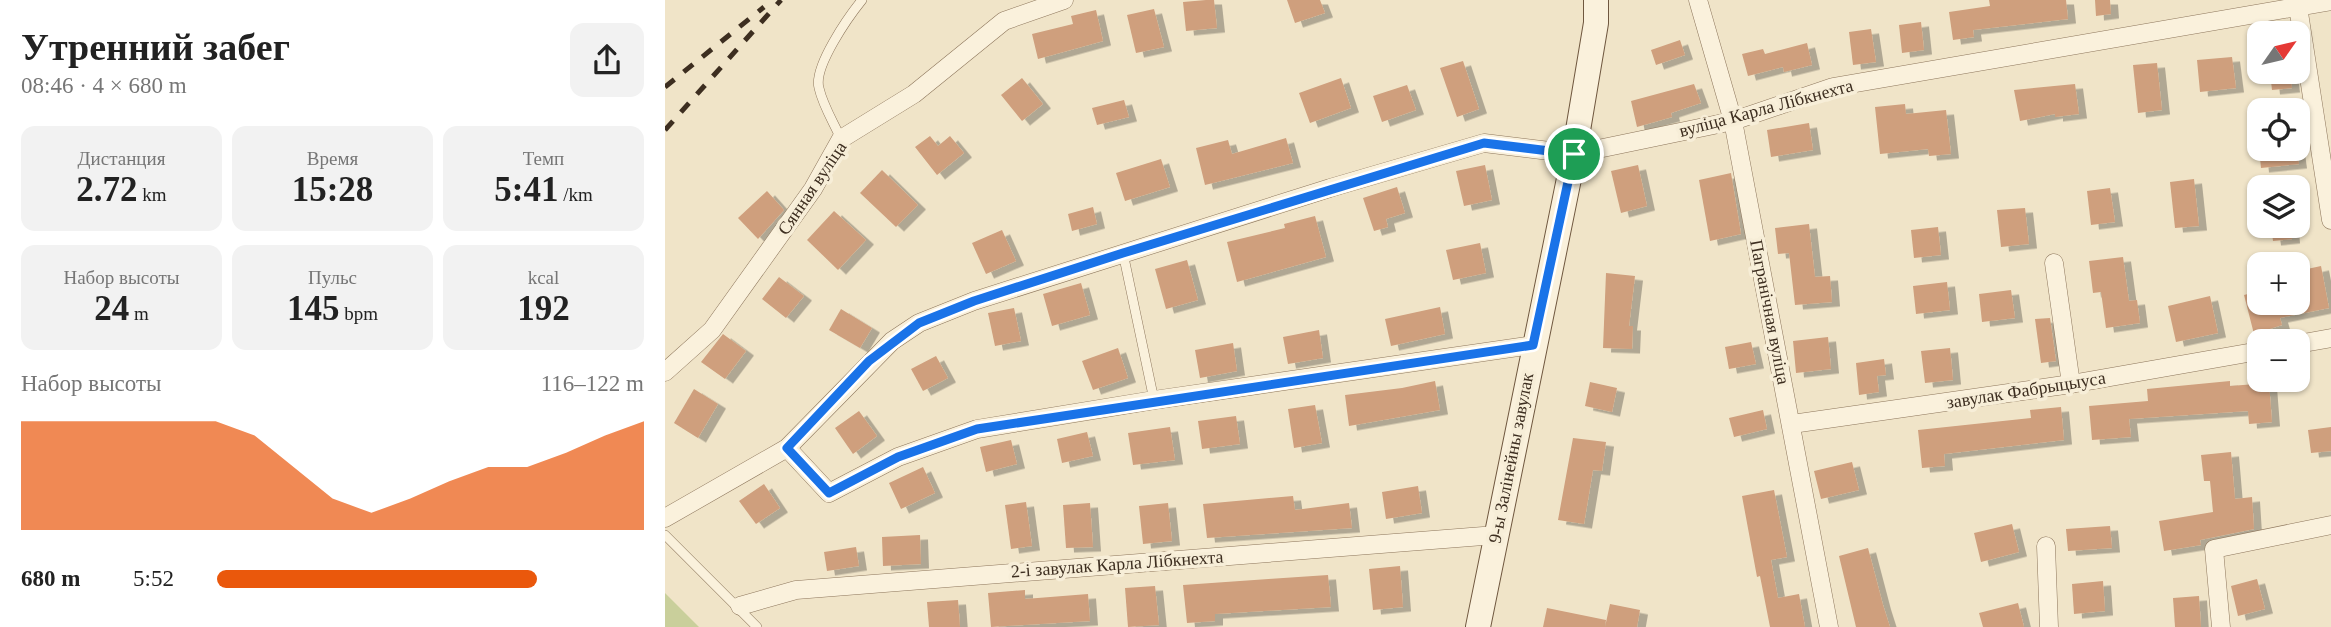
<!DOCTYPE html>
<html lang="ru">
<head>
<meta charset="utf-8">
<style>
	body { margin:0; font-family:"Times New Roman",serif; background:#f2f2f2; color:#222; height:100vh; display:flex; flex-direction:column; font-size:26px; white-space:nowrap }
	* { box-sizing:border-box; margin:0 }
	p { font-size:23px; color:#767676 }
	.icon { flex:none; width:38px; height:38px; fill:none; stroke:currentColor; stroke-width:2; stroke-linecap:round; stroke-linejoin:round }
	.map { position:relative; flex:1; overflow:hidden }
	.sheet { display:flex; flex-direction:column; background:#fff; width:665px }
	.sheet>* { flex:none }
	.needle { width:46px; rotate:56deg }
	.tools { position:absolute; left:1582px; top:21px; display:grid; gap:14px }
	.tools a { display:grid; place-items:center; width:63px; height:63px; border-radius:14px; background:#fff; box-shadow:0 2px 5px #0004; font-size:35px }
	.pin { position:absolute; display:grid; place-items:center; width:60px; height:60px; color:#fff; margin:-30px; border:4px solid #fff; border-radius:50%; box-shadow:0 2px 7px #0007 }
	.round { display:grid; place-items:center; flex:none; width:74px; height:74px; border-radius:14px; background:#f2f2f2 }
	.summary { display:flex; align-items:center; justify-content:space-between; height:119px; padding:0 21px }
	h1 { font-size:38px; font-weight:800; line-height:52px }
	.stats { display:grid; grid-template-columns:repeat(3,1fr); gap:10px; height:119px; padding:7px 21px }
	.stats div { display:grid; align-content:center; border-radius:14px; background:#f2f2f2; text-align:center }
	.stats b { font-size:35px; font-weight:800 }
	.stats small { font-size:19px; font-weight:400 }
	.stats p { font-size:19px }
	.chart { height:196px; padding:14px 21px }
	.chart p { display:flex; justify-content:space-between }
	.chart svg { width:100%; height:126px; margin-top:7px; fill:#ea580c; opacity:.7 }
	ul { padding:0 21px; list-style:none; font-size:23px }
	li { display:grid; grid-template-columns:112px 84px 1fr; align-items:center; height:52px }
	li i { height:18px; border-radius:9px; background:#ea580c }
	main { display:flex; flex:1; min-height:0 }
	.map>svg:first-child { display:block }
	.green { fill:#c9cf9b }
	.building { fill:#cf9f7d; filter:url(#shadow) }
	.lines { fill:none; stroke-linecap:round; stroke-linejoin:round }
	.lane-casing { stroke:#8d765c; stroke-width:10 }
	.street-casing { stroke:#8d765c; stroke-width:19 }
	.secondary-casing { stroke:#6f573f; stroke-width:26 }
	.lane { stroke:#faf1dc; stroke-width:9 }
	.street { stroke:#faf1dc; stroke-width:18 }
	.secondary { stroke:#faf1dc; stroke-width:24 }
	.rail { stroke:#3d2e20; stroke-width:5; stroke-dasharray:12 12; stroke-linecap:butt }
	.route-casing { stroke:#fff; stroke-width:14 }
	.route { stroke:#1a73e8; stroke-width:9 }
	.labels { text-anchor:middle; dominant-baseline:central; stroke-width:7; stroke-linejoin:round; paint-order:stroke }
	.street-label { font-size:18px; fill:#3d2e20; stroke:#f7eed8 }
</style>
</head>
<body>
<main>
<section class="sheet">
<div class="summary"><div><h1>Утренний забег</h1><p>08:46 · 4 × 680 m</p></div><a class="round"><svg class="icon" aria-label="share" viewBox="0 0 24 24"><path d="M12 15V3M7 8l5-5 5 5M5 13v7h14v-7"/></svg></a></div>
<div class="stats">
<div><p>Дистанция</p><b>2.72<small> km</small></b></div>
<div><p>Время</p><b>15:28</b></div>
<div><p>Темп</p><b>5:41<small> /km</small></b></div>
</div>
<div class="stats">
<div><p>Набор высоты</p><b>24<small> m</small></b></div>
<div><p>Пульс</p><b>145<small> bpm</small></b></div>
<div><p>kcal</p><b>192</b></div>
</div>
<div class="chart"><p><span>Набор высоты</span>116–122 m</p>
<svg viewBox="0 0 160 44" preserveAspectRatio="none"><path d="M0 44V6L10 6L20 6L30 6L40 6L50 6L60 11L70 22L80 33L90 38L100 33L110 27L120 22L130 22L140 17L150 11L160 6V44z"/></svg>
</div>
<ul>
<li><b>680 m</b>5:52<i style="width:75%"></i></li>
</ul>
</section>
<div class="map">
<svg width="1666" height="627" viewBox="0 0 1666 627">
	<defs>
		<filter id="shadow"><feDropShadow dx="8" dy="4.5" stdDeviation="0" flood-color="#0004"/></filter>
	</defs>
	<rect width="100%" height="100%" fill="#f0e4c8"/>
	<polygon class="green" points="0,593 34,627 0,627"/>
	<g class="building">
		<polygon points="541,0 549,0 552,28 521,31 518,2"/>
		<polygon points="622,0 655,0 660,13 630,23"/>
		<polygon points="1324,0 1401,0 1403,19 1308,30 1309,37 1288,40 1284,12 1325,6"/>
		<polygon points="1430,0 1445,0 1446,14 1431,16"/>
		<polygon points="489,9 499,47 471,53 462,15"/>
		<polygon points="431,10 438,41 373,59 367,34 408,24 406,16"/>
		<polygon points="1256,22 1259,50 1237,53 1234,25"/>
		<polygon points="1206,29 1211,62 1188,65 1184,32"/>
		<polygon points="1015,40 1020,55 991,65 986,50"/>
		<polygon points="1142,43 1147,65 1119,72 1118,67 1083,76 1077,54 1098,49 1100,54"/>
		<polygon points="1567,57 1571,88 1535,92 1532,60"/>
		<polygon points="798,61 814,109 792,117 775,68"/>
		<polygon points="1492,63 1497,110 1473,113 1468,65"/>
		<polygon points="1605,72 1625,72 1627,88 1607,90"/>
		<polygon points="357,78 378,104 357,121 336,95"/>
		<polygon points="676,78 686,108 645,123 634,93"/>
		<polygon points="1029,84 1036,103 1006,113 1007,117 972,127 966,101"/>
		<polygon points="1410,84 1414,114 1390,117 1390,114 1355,121 1349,90"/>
		<polygon points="742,85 751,110 717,122 708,96"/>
		<polygon points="459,100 464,117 432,125 427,108"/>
		<polygon points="1240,104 1241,114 1281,110 1286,154 1264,156 1263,149 1215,154 1210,107"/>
		<polygon points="1144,123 1148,150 1106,157 1102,130"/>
		<polygon points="265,136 273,146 285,136 299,153 272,175 250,147"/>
		<polygon points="621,138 628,163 540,185 531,148 563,140 567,154"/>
		<polygon points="1594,149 1632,149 1634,164 1596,168"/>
		<polygon points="496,159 505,187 460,201 451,173"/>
		<polygon points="820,165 827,200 799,206 791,171"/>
		<polygon points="973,165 982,206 956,213 946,171"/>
		<polygon points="217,170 253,205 231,227 195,193"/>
		<polygon points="1066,173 1076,234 1045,241 1034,180"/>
		<polygon points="1529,179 1534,226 1510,228 1505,182"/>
		<polygon points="732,187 740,213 721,219 723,227 709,231 698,198"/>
		<polygon points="1445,188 1450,222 1426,225 1422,191"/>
		<polygon points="102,191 119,210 93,239 73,218"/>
		<polygon points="428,207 432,224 407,231 403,214"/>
		<polygon points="1360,208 1364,244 1336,247 1332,210"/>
		<polygon points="169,211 201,240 173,270 142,240"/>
		<polygon points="650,216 661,257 572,282 562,242 620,228 619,224"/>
		<polygon points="1144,224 1150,277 1165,276 1167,302 1130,305 1124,253 1113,254 1110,228"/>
		<polygon points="1606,226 1626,226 1627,239 1608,241"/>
		<polygon points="1273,227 1276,255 1249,258 1246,230"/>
		<polygon points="337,230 351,261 321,274 307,243"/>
		<polygon points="815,243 821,273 788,280 781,250"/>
		<polygon points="1458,257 1464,301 1472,300 1475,323 1441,328 1436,292 1428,293 1424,261"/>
		<polygon points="522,260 533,300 501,309 490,269"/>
		<polygon points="1656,266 1664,308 1615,318 1617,325 1589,334 1579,295 1594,291 1594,303 1633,303 1633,271"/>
		<polygon points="941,273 970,276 964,326 968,326 967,349 938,348"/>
		<polygon points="114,277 139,296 121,318 97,299"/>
		<polygon points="1282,282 1285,310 1251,314 1248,286"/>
		<polygon points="416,283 425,315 387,326 378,294"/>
		<polygon points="1346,290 1350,318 1317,322 1314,294"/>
		<polygon points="1545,296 1553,333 1511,342 1503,306"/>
		<polygon points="775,307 780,334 726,346 720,319"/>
		<polygon points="349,308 356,341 330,346 323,313"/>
		<polygon points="176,309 207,328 195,348 164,330"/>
		<polygon points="1385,318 1391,361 1376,363 1370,319"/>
		<polygon points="654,330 658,358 623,364 618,337"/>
		<polygon points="58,334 81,351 60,379 36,362"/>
		<polygon points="1163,337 1166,369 1131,373 1128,341"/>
		<polygon points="1086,342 1091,364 1064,369 1060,347"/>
		<polygon points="568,343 572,371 535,378 530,350"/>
		<polygon points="453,348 463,378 428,390 417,361"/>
		<polygon points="1285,348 1288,380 1260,383 1256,351"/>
		<polygon points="271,356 283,378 258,391 246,369"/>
		<polygon points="1219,359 1221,375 1212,376 1214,392 1194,395 1191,363"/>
		<polygon points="770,381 775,410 684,426 680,395 737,388"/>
		<polygon points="1565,381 1565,386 1604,383 1607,422 1584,424 1583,411 1464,419 1466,437 1427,440 1424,406 1483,401 1482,389"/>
		<polygon points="925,382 952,388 947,412 920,406"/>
		<polygon points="29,389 53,404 33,438 9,423"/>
		<polygon points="650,405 657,443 629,448 623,409"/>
		<polygon points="1396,407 1399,440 1279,454 1280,466 1257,468 1253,430 1366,418 1365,410"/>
		<polygon points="1098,410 1102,429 1069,437 1064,418"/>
		<polygon points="194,411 212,436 188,454 170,428"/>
		<polygon points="571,416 575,444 537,449 533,421"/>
		<polygon points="505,427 510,460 468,465 463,433"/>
		<polygon points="1666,427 1666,451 1646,453 1643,430"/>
		<polygon points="422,432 428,456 397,463 392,439"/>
		<polygon points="908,438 941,442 937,471 928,470 919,524 893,520"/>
		<polygon points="346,440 352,464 321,472 315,447"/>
		<polygon points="1566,452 1570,499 1587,497 1589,529 1535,540 1536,545 1499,551 1494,521 1548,512 1545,481 1539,481 1536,455"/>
		<polygon points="1187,462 1194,490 1156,499 1149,471"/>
		<polygon points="258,467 270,493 236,509 224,483"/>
		<polygon points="99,484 115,508 91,524 74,501"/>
		<polygon points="753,486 757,513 721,519 717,492"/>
		<polygon points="1109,490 1122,557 1106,560 1113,598 1134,594 1140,627 1105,627 1095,576 1092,577 1077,496"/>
		<polygon points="628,496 630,510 684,503 687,528 542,538 538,504"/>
		<polygon points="361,502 367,546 346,549 340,505"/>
		<polygon points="425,503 428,547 401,548 398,505"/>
		<polygon points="503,503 507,541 478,544 474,506"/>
		<polygon points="1347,524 1354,552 1316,562 1309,533"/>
		<polygon points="1445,526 1447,548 1403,551 1401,529"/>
		<polygon points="255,535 256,564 218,566 217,537"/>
		<polygon points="191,547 194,566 162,571 159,552"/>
		<polygon points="1203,548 1218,605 1225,627 1191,627 1174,556"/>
		<polygon points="735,566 738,607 708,610 704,569"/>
		<polygon points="663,575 666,607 550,614 550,621 522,623 518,585"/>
		<polygon points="1592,579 1600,609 1573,616 1566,586"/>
		<polygon points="1438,581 1440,611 1409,614 1407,584"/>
		<polygon points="490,586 494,625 463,627 460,588"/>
		<polygon points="360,590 360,599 423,594 425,621 326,627 323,593"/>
		<polygon points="1534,596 1536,627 1510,627 1508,598"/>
		<polygon points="293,600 295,627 264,627 262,602"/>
		<polygon points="1353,603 1359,627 1318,627 1314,613"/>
		<polygon points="945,604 975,610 972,627 940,627"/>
		<polygon points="882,608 941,620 940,627 878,627"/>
	</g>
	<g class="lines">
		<defs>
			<g id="lane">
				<path d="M176,139C169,123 158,106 154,88C148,67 184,16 197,0"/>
				<polyline points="458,253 489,400"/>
				<polyline points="0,535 92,627"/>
			</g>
			<g id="street">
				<polyline points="1033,0 1068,121 1164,627"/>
				<polyline points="1632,0 1666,220"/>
				<polyline points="1389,263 1406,384"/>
				<polyline points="1633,344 1666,338"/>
				<polyline points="0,372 47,330 148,189 176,139 249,94 339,21 399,0"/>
				<polyline points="1127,424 1406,384 1594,351"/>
				<polyline points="122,448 164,493 233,457 312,429 489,400 868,345"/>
				<polyline points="0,518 122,448 227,341 254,323 309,301 665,188 819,143 909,154 1068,121 1168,87 1666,1"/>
				<polyline points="1381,546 1384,627"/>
				<polyline points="75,606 131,590 831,535"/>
				<polyline points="1556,627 1549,549 1666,525"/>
			</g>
			<polyline id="secondary" points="813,627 909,154 931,23 931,0"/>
		</defs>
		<use href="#lane" class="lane-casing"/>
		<use href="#street" class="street-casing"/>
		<use href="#secondary" class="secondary-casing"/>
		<use href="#lane" class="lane"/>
		<use href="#street" class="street"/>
		<use href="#secondary" class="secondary"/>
		<g class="rail">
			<polyline points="0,87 99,7"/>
			<polyline points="0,130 116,0"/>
		</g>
	</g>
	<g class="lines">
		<defs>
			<polygon id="route" points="819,143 909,154 868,345 312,429 233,457 164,493 122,448 204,361 254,323 309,301 458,253"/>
		</defs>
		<use href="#route" class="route-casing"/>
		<use href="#route" class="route"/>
	</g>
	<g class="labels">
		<g class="street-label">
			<text transform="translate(1101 108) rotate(-15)">вуліца Карла Лібкнехта</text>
			<text transform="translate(147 188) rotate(-56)">Сянная вуліца</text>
			<text transform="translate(1105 312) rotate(79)">Пагранічная вуліца</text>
			<text transform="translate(1361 390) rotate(-9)">завулак Фабрыцыуса</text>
			<text transform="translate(846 458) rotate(-79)">9-ы Залінейны завулак</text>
			<text transform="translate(452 564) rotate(-4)">2-і завулак Карла Лібкнехта</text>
		</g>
	</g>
</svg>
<div class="tools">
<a><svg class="needle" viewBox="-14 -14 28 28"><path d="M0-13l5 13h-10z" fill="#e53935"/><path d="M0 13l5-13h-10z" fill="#767676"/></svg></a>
<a><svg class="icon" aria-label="locate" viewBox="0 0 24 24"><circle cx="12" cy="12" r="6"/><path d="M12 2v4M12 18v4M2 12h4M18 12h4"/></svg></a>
<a><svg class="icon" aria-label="layers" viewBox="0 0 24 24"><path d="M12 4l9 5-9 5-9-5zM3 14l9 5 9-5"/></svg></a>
<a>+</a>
<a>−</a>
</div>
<div class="pin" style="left:909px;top:154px;background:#1e9e55"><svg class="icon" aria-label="arrive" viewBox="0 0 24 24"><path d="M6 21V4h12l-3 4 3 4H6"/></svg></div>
</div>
</main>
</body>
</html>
